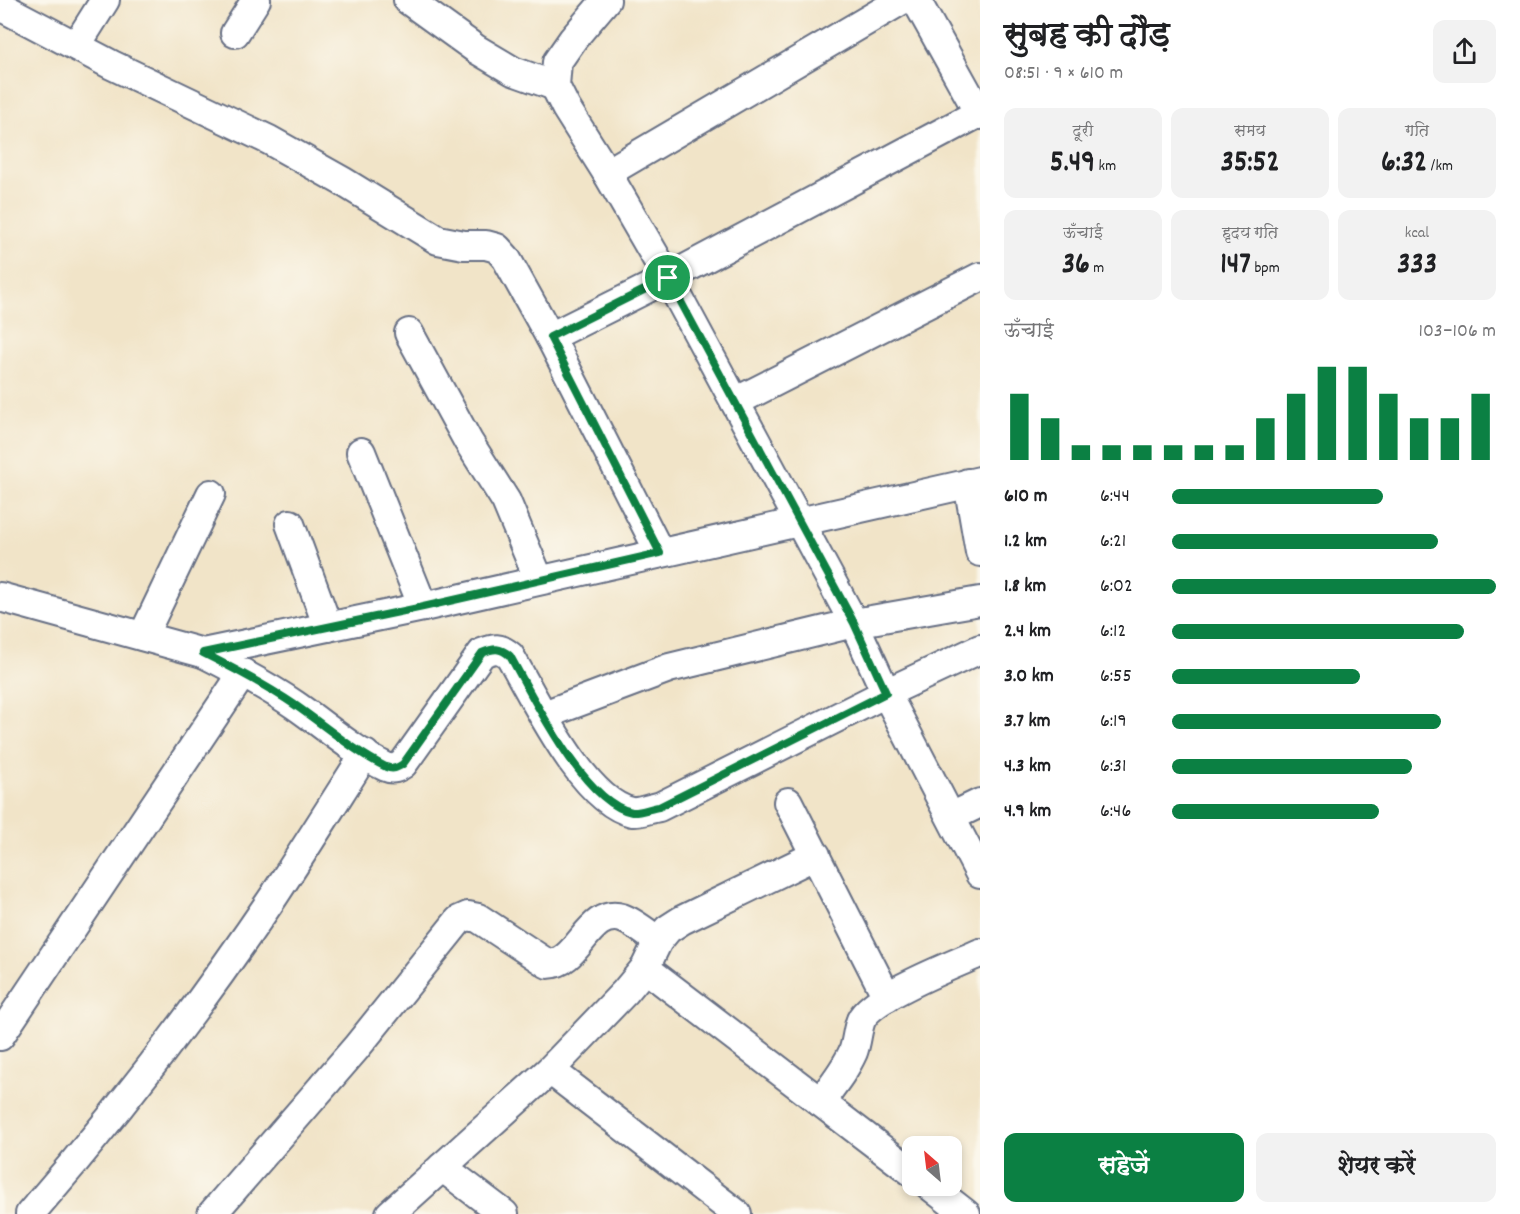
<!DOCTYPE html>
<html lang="hi">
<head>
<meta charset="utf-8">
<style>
	body { margin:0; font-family:Dekko,"Playpen Sans Deva",sans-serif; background:#f2f2f2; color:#202124; height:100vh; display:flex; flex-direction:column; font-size:22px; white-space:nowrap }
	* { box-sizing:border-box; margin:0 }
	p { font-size:20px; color:#757577 }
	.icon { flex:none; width:33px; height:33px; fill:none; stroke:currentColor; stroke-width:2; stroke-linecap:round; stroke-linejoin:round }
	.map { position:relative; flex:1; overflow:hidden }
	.side { display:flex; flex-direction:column; background:#fff; width:540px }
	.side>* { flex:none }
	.needle { width:39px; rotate:332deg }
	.fabs { position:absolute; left:902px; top:1136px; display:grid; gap:12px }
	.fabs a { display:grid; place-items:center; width:60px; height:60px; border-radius:12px; background:#fff; box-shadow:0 3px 9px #0003; font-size:30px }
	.pin { position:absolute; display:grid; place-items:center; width:51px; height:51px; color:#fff; margin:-26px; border:3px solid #fff; border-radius:50%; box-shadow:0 2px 6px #0007 }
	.round { display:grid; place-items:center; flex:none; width:63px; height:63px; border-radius:12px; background:#f2f2f2 }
	.overview { display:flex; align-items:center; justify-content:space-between; height:102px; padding:0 24px }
	h1 { font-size:33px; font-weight:800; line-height:45px }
	.stats { display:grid; grid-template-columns:repeat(3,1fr); gap:9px; height:102px; padding:6px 24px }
	.stats div { display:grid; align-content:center; border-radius:12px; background:#f2f2f2; text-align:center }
	.stats b { font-size:30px; font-weight:800 }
	.stats small { font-size:16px; font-weight:400 }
	.stats p { font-size:16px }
	.chart { height:168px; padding:12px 24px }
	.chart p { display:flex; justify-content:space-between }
	.chart svg { width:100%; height:108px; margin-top:6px; stroke:#0b8043; stroke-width:6 }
	.button { display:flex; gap:12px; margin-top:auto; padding:12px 24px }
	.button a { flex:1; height:69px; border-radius:12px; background:#0b8043; color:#fff; font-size:24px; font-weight:800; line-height:69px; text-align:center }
	.button a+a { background:#f2f2f2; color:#202124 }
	ul { padding:0 24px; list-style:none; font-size:20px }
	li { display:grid; grid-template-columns:96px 72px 1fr; align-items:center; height:45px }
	li i { height:15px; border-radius:8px; background:#0b8043 }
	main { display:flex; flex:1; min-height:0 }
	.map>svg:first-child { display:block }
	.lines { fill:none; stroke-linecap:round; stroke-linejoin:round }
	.street-casing { stroke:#666e83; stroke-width:32 }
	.street { stroke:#fff; stroke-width:28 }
	.route-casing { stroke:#fff; stroke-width:12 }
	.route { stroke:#0b8043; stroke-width:8 }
</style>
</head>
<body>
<main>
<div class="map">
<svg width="980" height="1214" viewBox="0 0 980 1214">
	<rect width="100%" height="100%" fill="#fbf7ec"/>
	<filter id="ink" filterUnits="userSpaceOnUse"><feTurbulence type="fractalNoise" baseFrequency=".0167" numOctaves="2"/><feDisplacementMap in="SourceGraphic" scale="12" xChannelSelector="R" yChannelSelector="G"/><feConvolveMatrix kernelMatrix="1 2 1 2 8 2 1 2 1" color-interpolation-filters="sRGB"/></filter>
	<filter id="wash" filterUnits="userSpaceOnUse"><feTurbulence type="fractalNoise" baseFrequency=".008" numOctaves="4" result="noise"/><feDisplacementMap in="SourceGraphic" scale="24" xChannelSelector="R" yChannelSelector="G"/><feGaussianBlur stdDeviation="1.35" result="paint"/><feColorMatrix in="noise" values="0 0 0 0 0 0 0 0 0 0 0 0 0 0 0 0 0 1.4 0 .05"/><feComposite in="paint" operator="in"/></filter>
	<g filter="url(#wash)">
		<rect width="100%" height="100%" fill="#f1e4c8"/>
	</g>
	<g filter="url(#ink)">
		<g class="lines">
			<defs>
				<g id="street">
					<polyline points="408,0 476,49 513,71 555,86"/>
					<polyline points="606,0 573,39 557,62 555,86 566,108 607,173 668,278 854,623 886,693 980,874"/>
					<polyline points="916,0 980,115"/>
					<polyline points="0,6 112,65 269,140 342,181 438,240 464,245 486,245 497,248 506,258 550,337 660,553"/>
					<polyline points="235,33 256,0"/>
					<polyline points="76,46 105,0"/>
					<polyline points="607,173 902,0"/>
					<polyline points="409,333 468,441 506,501 539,580"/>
					<polyline points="550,337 668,278 979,113"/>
					<polyline points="735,402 980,277"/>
					<polyline points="361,452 423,607"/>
					<polyline points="968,483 980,552"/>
					<polyline points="290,524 328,627"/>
					<polyline points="0,597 203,653 423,607 980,481"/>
					<polyline points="143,636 211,494"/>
					<path d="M203,653C235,669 266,685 295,705C324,725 355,752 386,767C393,770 397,768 403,764L482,653C494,648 500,647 510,656C534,697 583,802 632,812C639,813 651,808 659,807L886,693L980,649"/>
					<polyline points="544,715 669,668 854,623 980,601"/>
					<polyline points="788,802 887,997"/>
					<polyline points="951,817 980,803"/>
					<polyline points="645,968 912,1172"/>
					<polyline points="0,1036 243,673"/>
					<polyline points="550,1070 737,1214"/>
					<path d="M820,1102C832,1086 845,1070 853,1052C857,1042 857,1030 861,1020C872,996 953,965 980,953"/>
					<polyline points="442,1167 504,1214"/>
					<polyline points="929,1185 966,1214"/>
					<path d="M30,1214C118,1113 199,1007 274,896C305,849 335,801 365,754"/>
					<path d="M212,1214L356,1048L459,920L468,916L478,918L548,964C579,964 588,908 622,918C634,922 648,934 658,941"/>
					<polyline points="390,1214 550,1070 625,992 645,968 658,941 668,929 682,920 816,855"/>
				</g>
			</defs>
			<use href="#street" class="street-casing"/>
			<use href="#street" class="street"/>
		</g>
	</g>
	<g class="lines" filter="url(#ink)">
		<defs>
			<path id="route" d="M668,278L854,623L886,693L659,807C651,808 639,813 632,812C584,803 533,697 510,656C500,647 494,648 482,653L403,764C397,768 393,770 386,767C355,752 324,725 295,705C266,685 235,669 203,653L423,607L660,553L550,337Z"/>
		</defs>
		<use href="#route" class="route-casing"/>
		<use href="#route" class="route"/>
	</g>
</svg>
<div class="fabs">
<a><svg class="needle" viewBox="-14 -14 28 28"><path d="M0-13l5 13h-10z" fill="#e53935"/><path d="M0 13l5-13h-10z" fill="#757577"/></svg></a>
</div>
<div class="pin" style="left:668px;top:278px;background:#1e9e55"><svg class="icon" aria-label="arrive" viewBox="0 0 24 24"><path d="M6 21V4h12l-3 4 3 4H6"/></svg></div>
</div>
<section class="side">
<div class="overview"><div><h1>सुबह की दौड़</h1><p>08:51 · 9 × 610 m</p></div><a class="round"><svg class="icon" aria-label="share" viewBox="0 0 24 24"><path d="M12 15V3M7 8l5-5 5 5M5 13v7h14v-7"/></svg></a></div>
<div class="stats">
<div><p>दूरी</p><b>5.49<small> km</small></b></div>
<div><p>समय</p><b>35:52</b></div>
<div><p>गति</p><b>6:32<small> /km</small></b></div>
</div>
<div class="stats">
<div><p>ऊँचाई</p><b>36<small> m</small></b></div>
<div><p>हृदय गति</p><b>147<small> bpm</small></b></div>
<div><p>kcal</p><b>333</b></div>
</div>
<div class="chart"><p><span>ऊँचाई</span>103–106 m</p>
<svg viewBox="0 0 160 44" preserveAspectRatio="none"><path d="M5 44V17M15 44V27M25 44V38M35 44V38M45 44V38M55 44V38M65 44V38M75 44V38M85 44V27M95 44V17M105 44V6M115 44V6M125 44V17M135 44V27M145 44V27M155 44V17"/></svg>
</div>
<ul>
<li><b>610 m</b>6:44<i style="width:65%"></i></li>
<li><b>1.2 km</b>6:21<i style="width:82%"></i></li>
<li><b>1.8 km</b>6:02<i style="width:100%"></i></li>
<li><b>2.4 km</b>6:12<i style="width:90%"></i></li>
<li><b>3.0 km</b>6:55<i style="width:58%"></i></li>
<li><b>3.7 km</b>6:19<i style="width:83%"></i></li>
<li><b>4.3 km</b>6:31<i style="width:74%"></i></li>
<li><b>4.9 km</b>6:46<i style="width:64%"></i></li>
</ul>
<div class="button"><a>सहेजें</a><a>शेयर करें</a></div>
</section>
</main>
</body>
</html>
